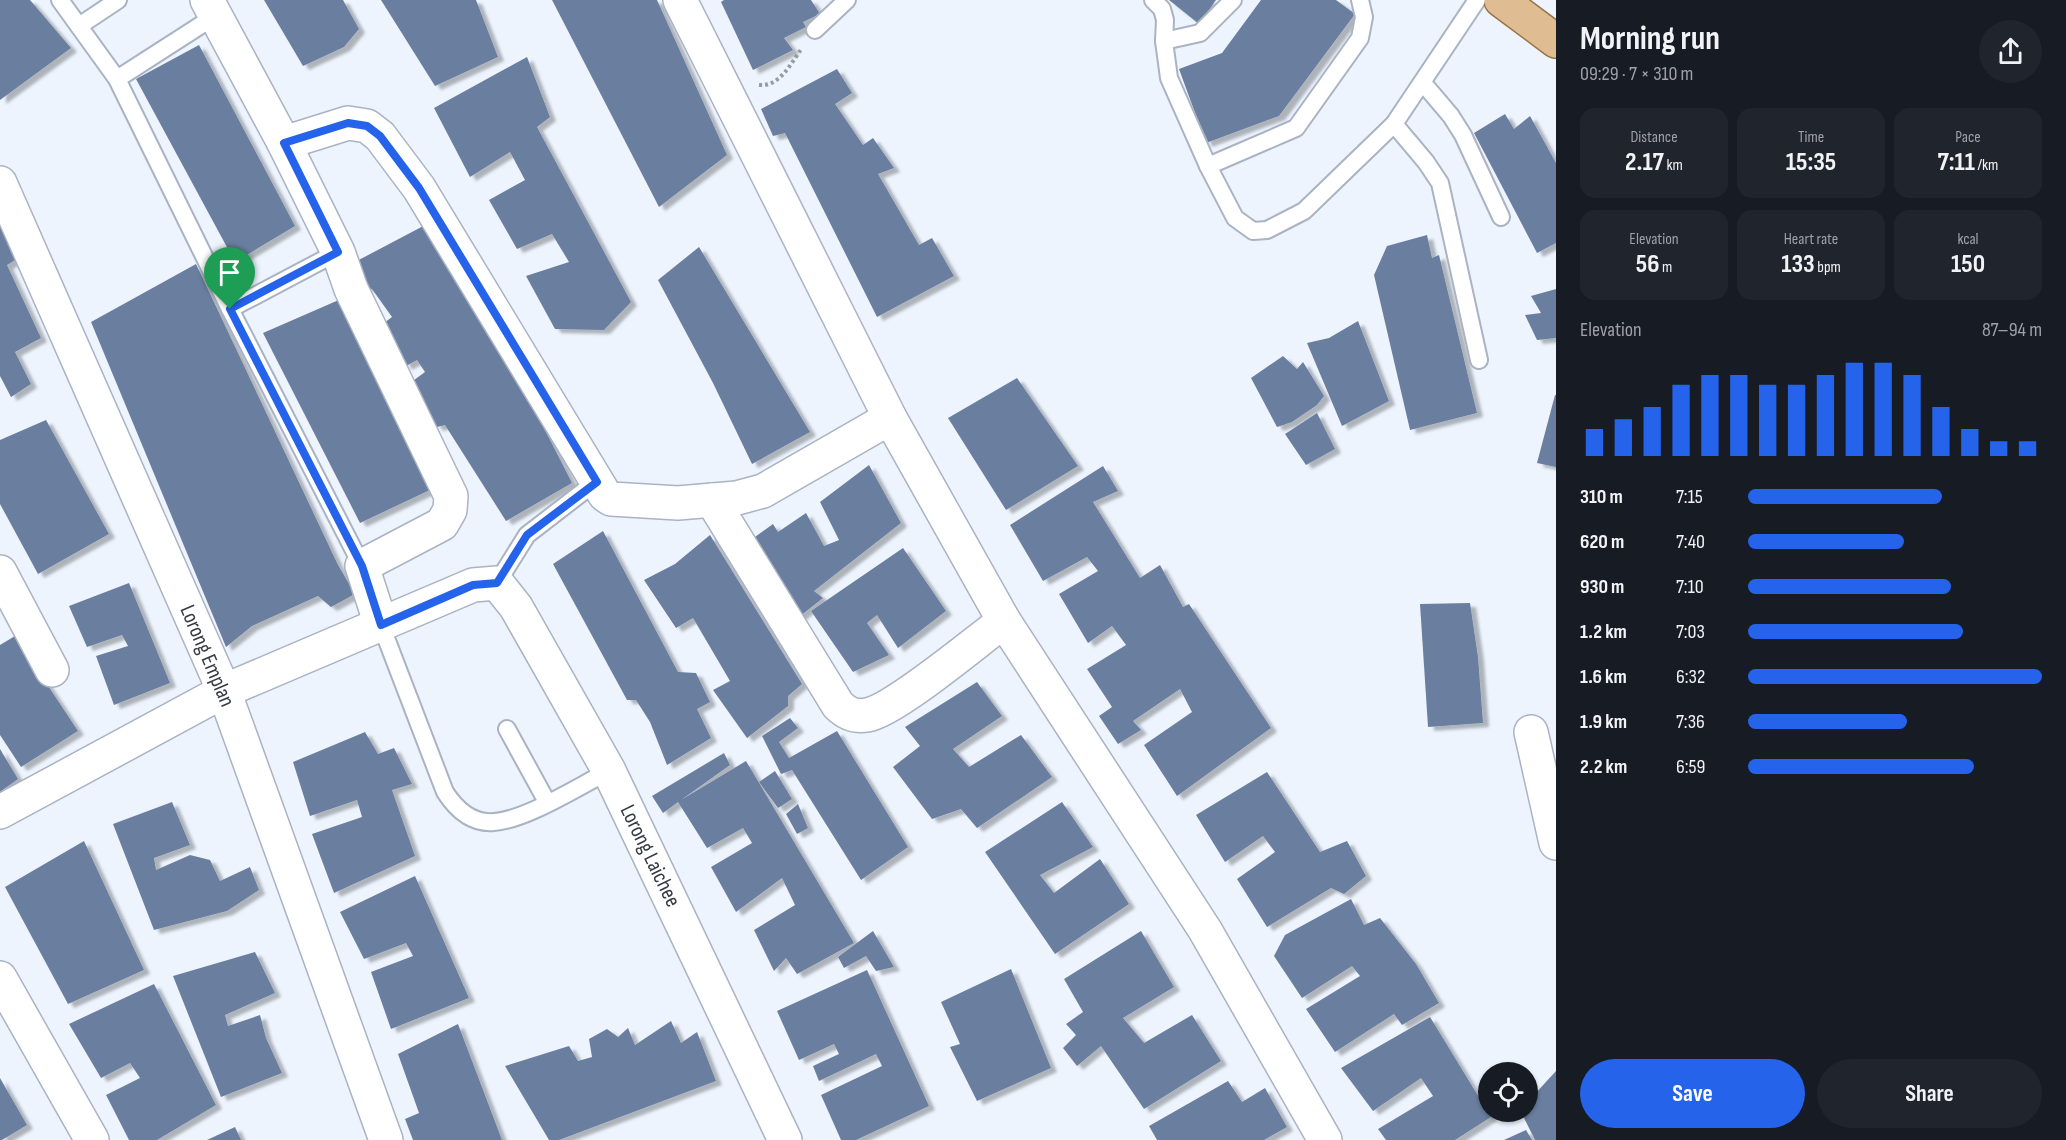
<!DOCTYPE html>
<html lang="en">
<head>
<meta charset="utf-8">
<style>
	body { margin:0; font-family:"Sofia Sans Condensed",sans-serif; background:#20242c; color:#f1f3f6; height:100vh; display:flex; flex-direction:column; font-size:22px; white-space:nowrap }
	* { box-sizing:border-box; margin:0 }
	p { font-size:20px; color:#9ea1a6 }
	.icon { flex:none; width:33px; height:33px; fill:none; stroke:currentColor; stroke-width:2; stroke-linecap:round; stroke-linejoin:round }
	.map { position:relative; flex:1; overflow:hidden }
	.details { display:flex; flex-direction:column; background:#171b24; width:510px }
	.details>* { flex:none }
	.buttons { position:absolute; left:1478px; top:1062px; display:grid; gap:12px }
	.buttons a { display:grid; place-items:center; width:60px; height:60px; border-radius:50%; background:#171b24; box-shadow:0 2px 4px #0004; font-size:30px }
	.pin { position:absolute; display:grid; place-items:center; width:51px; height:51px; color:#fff; margin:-62px -26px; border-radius:50% 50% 50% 0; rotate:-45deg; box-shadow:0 0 6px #0007 }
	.pin .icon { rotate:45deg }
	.round { display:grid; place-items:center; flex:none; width:63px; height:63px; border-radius:32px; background:#20242c }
	.head { display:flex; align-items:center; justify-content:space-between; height:102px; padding:0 24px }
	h1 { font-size:33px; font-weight:700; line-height:45px }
	.metrics { display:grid; grid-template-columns:repeat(3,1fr); gap:9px; height:102px; padding:6px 24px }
	.metrics div { display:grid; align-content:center; border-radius:15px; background:#20242c; text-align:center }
	.metrics b { font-size:26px; font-weight:700 }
	.metrics small { font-size:16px; font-weight:400 }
	.metrics p { font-size:16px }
	.chart { height:168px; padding:12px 24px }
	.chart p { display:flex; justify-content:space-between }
	.chart svg { width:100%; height:108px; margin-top:6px; stroke:#2563eb; stroke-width:6 }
	.action { display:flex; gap:12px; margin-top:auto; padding:12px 24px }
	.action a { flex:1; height:69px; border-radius:36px; background:#2563eb; color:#fff; font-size:24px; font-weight:700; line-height:69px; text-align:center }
	.action a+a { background:#20242c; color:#f1f3f6 }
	ul { padding:0 24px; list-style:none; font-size:20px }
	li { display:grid; grid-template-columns:96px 72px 1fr; align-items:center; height:45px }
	li i { height:15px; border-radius:8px; background:#2563eb }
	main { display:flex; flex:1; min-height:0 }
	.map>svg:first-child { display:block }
	.building { fill:#6b7fa0; filter:url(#shadow) }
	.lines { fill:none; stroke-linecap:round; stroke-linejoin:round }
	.service-casing { stroke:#aab3c3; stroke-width:20 }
	.minor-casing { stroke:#aab3c3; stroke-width:36 }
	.primary-casing { stroke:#977347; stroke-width:36 }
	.path { stroke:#969ca4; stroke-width:4; stroke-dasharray:3 3; stroke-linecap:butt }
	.service { stroke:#fff; stroke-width:16 }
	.minor { stroke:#fff; stroke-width:33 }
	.primary { stroke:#dfbc92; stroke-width:33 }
	.route-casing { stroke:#fff; stroke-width:12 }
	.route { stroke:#2563eb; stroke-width:8 }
	.labels { text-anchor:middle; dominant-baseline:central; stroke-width:6; stroke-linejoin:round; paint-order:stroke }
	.street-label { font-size:22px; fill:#383c42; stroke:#fff }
</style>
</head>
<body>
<main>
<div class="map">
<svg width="1556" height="1140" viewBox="0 0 1556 1140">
	<defs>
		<filter id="shadow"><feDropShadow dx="6" dy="4" stdDeviation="1.5" flood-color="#0004"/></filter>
	</defs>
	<rect width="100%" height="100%" fill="#edf4fe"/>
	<g class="building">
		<polygon points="0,0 30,0 71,48 0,100"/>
		<polygon points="264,0 343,0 359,29 344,47 303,66"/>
		<polygon points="381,0 476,0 498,57 435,86"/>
		<polygon points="552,0 657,0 727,155 659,207"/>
		<polygon points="724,0 811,0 820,14 803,22 806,27 784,38 793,50 753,70 721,2"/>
		<polygon points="1169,0 1216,0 1199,24"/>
		<polygon points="1261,0 1336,0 1355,14 1279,116 1206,143 1179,69 1222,53"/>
		<polygon points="199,45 295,226 235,262 136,79"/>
		<polygon points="527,57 550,117 537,127 631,302 604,330 555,329 526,276 569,262 552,234 517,249 489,200 525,180 510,152 470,177 434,108"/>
		<polygon points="837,69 852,93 835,104 863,145 873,138 894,168 878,174 919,245 932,238 954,276 877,317 785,133 773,136 761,109"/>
		<polygon points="1505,114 1514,129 1530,116 1556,163 1556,243 1537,253 1474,133"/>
		<polygon points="0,203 28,252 7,265 41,338 15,352 31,384 11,397 0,376"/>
		<polygon points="429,223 445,234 572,483 506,521 445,425 437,427 410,383 425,372 417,360 406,366 384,323 392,317 372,289 365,287 353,263"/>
		<polygon points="1427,235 1432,258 1439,255 1477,413 1410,430 1374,275 1387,246"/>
		<polygon points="699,247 810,432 752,464 713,383 658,280"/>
		<polygon points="196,264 338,565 355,594 331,607 318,596 252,626 226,647 91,322"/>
		<polygon points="1556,289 1556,338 1537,340 1525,315 1541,313 1531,296"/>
		<polygon points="341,299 432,489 360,523 263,333"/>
		<polygon points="1358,321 1389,401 1342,426 1307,343 1329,338"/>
		<polygon points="1283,356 1297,369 1303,362 1324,396 1317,405 1292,422 1277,427 1251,378"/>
		<polygon points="1017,378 1078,466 1006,510 948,418"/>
		<polygon points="1555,395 1556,395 1556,467 1537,463"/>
		<polygon points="1317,413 1335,449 1306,465 1285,434"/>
		<polygon points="46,420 109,534 38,574 0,504 0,440"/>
		<polygon points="869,465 901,523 814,591 823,598 795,620 745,544 773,524 778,532 806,513 824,546 839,540 820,502"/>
		<polygon points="1103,466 1118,491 1093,502 1140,578 1160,565 1183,607 1189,604 1271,728 1177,796 1144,745 1192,712 1180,689 1133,721 1141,730 1118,744 1099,716 1112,707 1087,669 1126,645 1112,626 1088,643 1059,594 1098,571 1087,557 1043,581 1010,525"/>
		<polygon points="603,531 678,672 696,673 710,702 697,709 711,738 667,765 650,722 636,700 627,700 553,564"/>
		<polygon points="710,535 802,684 788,696 788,706 747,738 713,690 730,681 693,618 676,628 644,580 675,564"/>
		<polygon points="903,548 946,611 898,648 877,615 867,623 889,655 853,672 811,611"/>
		<polygon points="129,583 170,683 114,705 96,656 128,646 122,635 87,647 69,606"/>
		<polygon points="1470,603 1478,657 1483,723 1428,727 1420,604"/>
		<polygon points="15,636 78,731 21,767 0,735 0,645"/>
		<polygon points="977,682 1002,716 953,749 969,767 1021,735 1052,777 977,828 961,809 932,819 893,767 920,746 905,727"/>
		<polygon points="790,718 798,728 779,742 789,758 837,731 908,847 861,880 792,770 781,774 762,736"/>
		<polygon points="365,732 378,754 394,748 412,784 392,790 415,856 334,893 312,834 362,817 357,800 310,816 293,762"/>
		<polygon points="0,749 18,779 0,792"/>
		<polygon points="724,753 730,765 681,800 746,761 854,943 797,974 786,958 774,971 754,930 795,905 782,878 736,912 711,867 752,843 743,828 707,848 678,802 663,813 652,796"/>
		<polygon points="775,771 792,799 778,808 759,782"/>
		<polygon points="1267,772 1320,852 1347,841 1366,876 1344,894 1331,888 1267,927 1237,879 1275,852 1263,836 1225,862 1196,815"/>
		<polygon points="172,802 190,845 154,858 156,870 190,855 210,860 220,881 250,867 259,890 227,911 154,930 113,824"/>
		<polygon points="1062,802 1093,847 1040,875 1054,893 1100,859 1129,904 1055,954 985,852"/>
		<polygon points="798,804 808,828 797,834 786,814"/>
		<polygon points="84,841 144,970 68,1004 5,887"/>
		<polygon points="415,876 469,998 391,1029 371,972 413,956 406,943 364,959 340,912"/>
		<polygon points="1351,899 1364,925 1380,918 1416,964 1439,1003 1402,1025 1394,1014 1335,1052 1306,1009 1360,976 1352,966 1302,998 1274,956 1285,935"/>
		<polygon points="873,931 894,967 876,971 866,956 844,968 838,957"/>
		<polygon points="1141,931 1174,987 1123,1018 1144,1043 1192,1015 1221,1061 1144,1109 1101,1046 1077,1066 1063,1048 1076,1035 1066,1024 1083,1012 1064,979"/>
		<polygon points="255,952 275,993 225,1015 228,1026 260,1015 266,1038 282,1073 221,1097 173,976"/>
		<polygon points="1011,969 1051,1068 977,1101 950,1047 960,1044 941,1002"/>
		<polygon points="867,970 929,1106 856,1140 841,1140 821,1095 882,1066 876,1054 819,1081 813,1066 839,1054 834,1044 799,1060 777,1011"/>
		<polygon points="154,984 216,1105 157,1140 129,1140 106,1095 140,1078 130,1063 101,1078 69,1024"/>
		<polygon points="1430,1017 1491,1117 1455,1140 1386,1140 1378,1129 1433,1096 1421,1078 1373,1111 1341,1068"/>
		<polygon points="671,1021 681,1043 697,1032 716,1081 559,1140 549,1140 505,1066 569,1046 578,1061 592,1057 589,1039 607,1029 618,1037 628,1028 635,1045"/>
		<polygon points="458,1024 502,1140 413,1140 405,1119 419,1113 398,1054"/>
		<polygon points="1556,1071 1556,1140 1535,1140 1521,1112 1527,1112 1527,1094 1533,1096"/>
		<polygon points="0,1078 27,1125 2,1140 0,1140"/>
		<polygon points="1228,1081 1242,1102 1265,1088 1287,1127 1264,1140 1157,1140 1149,1126"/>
		<polygon points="235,1127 241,1140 207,1140"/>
		<polygon points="1526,1130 1532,1140 1504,1140"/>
	</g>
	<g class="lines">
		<defs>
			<g id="service">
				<polyline points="60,0 117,79 230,309 362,566"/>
				<polyline points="1153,0 1162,9 1165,20 1164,41 1169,78 1208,166 1235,218 1253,231 1267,230 1304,211 1394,124 1477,0"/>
				<polyline points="79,26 118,0"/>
				<polyline points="815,30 847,0"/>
				<polyline points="1164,41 1200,33 1233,0"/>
				<polyline points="117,79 215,16"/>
				<polyline points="1423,83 1451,116 1463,135 1501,217"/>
				<polyline points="1394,124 1426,162 1440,183 1479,360"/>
				<polyline points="1208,166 1296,128 1360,38 1364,17 1360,0"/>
				<polyline points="230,309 338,252"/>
				<polyline points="497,583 527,535 597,481"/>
				<path d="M381,625L445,792C456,809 471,824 494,822C526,820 579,786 609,771"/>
				<polyline points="507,729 547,802"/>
			</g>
			<g id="minor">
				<polyline points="207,0 284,143 338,252 351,289 451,496 450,510 442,524 362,566 381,625"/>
				<polyline points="680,0 890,418 1004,621 1205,930 1325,1140"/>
				<polyline points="284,143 348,123 367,126 380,136 419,188 605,495 611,499 678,503 737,498 763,491 890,418"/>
				<polyline points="0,183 224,691 386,1140"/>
				<path d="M712,500L838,705C847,714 855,717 867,715C894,711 978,640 1004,621"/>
				<polyline points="0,572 52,670"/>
				<polyline points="1531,732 1556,843"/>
				<polyline points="0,812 224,691 473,585 497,583 516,607 609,771 785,1140"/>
				<polyline points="0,978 92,1140"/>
			</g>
			<polyline id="primary" points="1501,0 1556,41"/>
		</defs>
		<use href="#service" class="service-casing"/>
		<use href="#minor" class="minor-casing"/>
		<use href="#primary" class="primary-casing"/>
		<path class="path" d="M759,85C780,87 791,63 802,48"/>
		<use href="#service" class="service"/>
		<use href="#minor" class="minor"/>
		<use href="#primary" class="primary"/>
	</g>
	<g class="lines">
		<defs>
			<polygon id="route" points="348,123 367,126 380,136 419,188 597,482 527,535 497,583 473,585 381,625 362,566 230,309 338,252 284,143"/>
		</defs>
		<use href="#route" class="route-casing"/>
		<use href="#route" class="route"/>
	</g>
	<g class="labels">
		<g class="street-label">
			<text transform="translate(207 656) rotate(67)">Lorong Emplan</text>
			<text transform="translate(650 856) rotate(64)">Lorong Laichee</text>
		</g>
	</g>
</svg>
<div class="buttons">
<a><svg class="icon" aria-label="locate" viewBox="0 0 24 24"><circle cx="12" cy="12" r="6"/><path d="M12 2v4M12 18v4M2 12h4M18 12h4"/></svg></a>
</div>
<div class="pin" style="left:230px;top:309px;background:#1e9e55"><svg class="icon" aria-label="arrive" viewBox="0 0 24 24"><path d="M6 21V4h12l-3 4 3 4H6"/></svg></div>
</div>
<section class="details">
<div class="head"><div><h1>Morning run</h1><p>09:29 · 7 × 310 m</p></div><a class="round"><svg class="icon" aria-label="share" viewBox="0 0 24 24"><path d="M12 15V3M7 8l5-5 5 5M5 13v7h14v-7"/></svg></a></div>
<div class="metrics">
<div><p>Distance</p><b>2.17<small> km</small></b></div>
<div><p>Time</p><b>15:35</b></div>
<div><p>Pace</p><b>7:11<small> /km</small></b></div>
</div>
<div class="metrics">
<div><p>Elevation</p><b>56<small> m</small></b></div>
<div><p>Heart rate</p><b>133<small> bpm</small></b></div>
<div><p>kcal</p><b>150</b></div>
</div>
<div class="chart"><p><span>Elevation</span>87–94 m</p>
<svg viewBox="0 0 160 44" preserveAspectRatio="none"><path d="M5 44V33M15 44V29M25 44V24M35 44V15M45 44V11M55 44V11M65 44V15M75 44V15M85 44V11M95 44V6M105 44V6M115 44V11M125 44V24M135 44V33M145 44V38M155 44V38"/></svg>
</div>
<ul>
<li><b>310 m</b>7:15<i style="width:66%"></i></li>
<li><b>620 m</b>7:40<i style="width:53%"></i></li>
<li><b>930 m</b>7:10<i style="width:69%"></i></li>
<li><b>1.2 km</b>7:03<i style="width:73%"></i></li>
<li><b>1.6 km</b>6:32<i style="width:100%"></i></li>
<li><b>1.9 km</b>7:36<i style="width:54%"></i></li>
<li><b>2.2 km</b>6:59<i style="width:77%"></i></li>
</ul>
<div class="action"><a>Save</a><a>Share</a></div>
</section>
</main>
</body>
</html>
